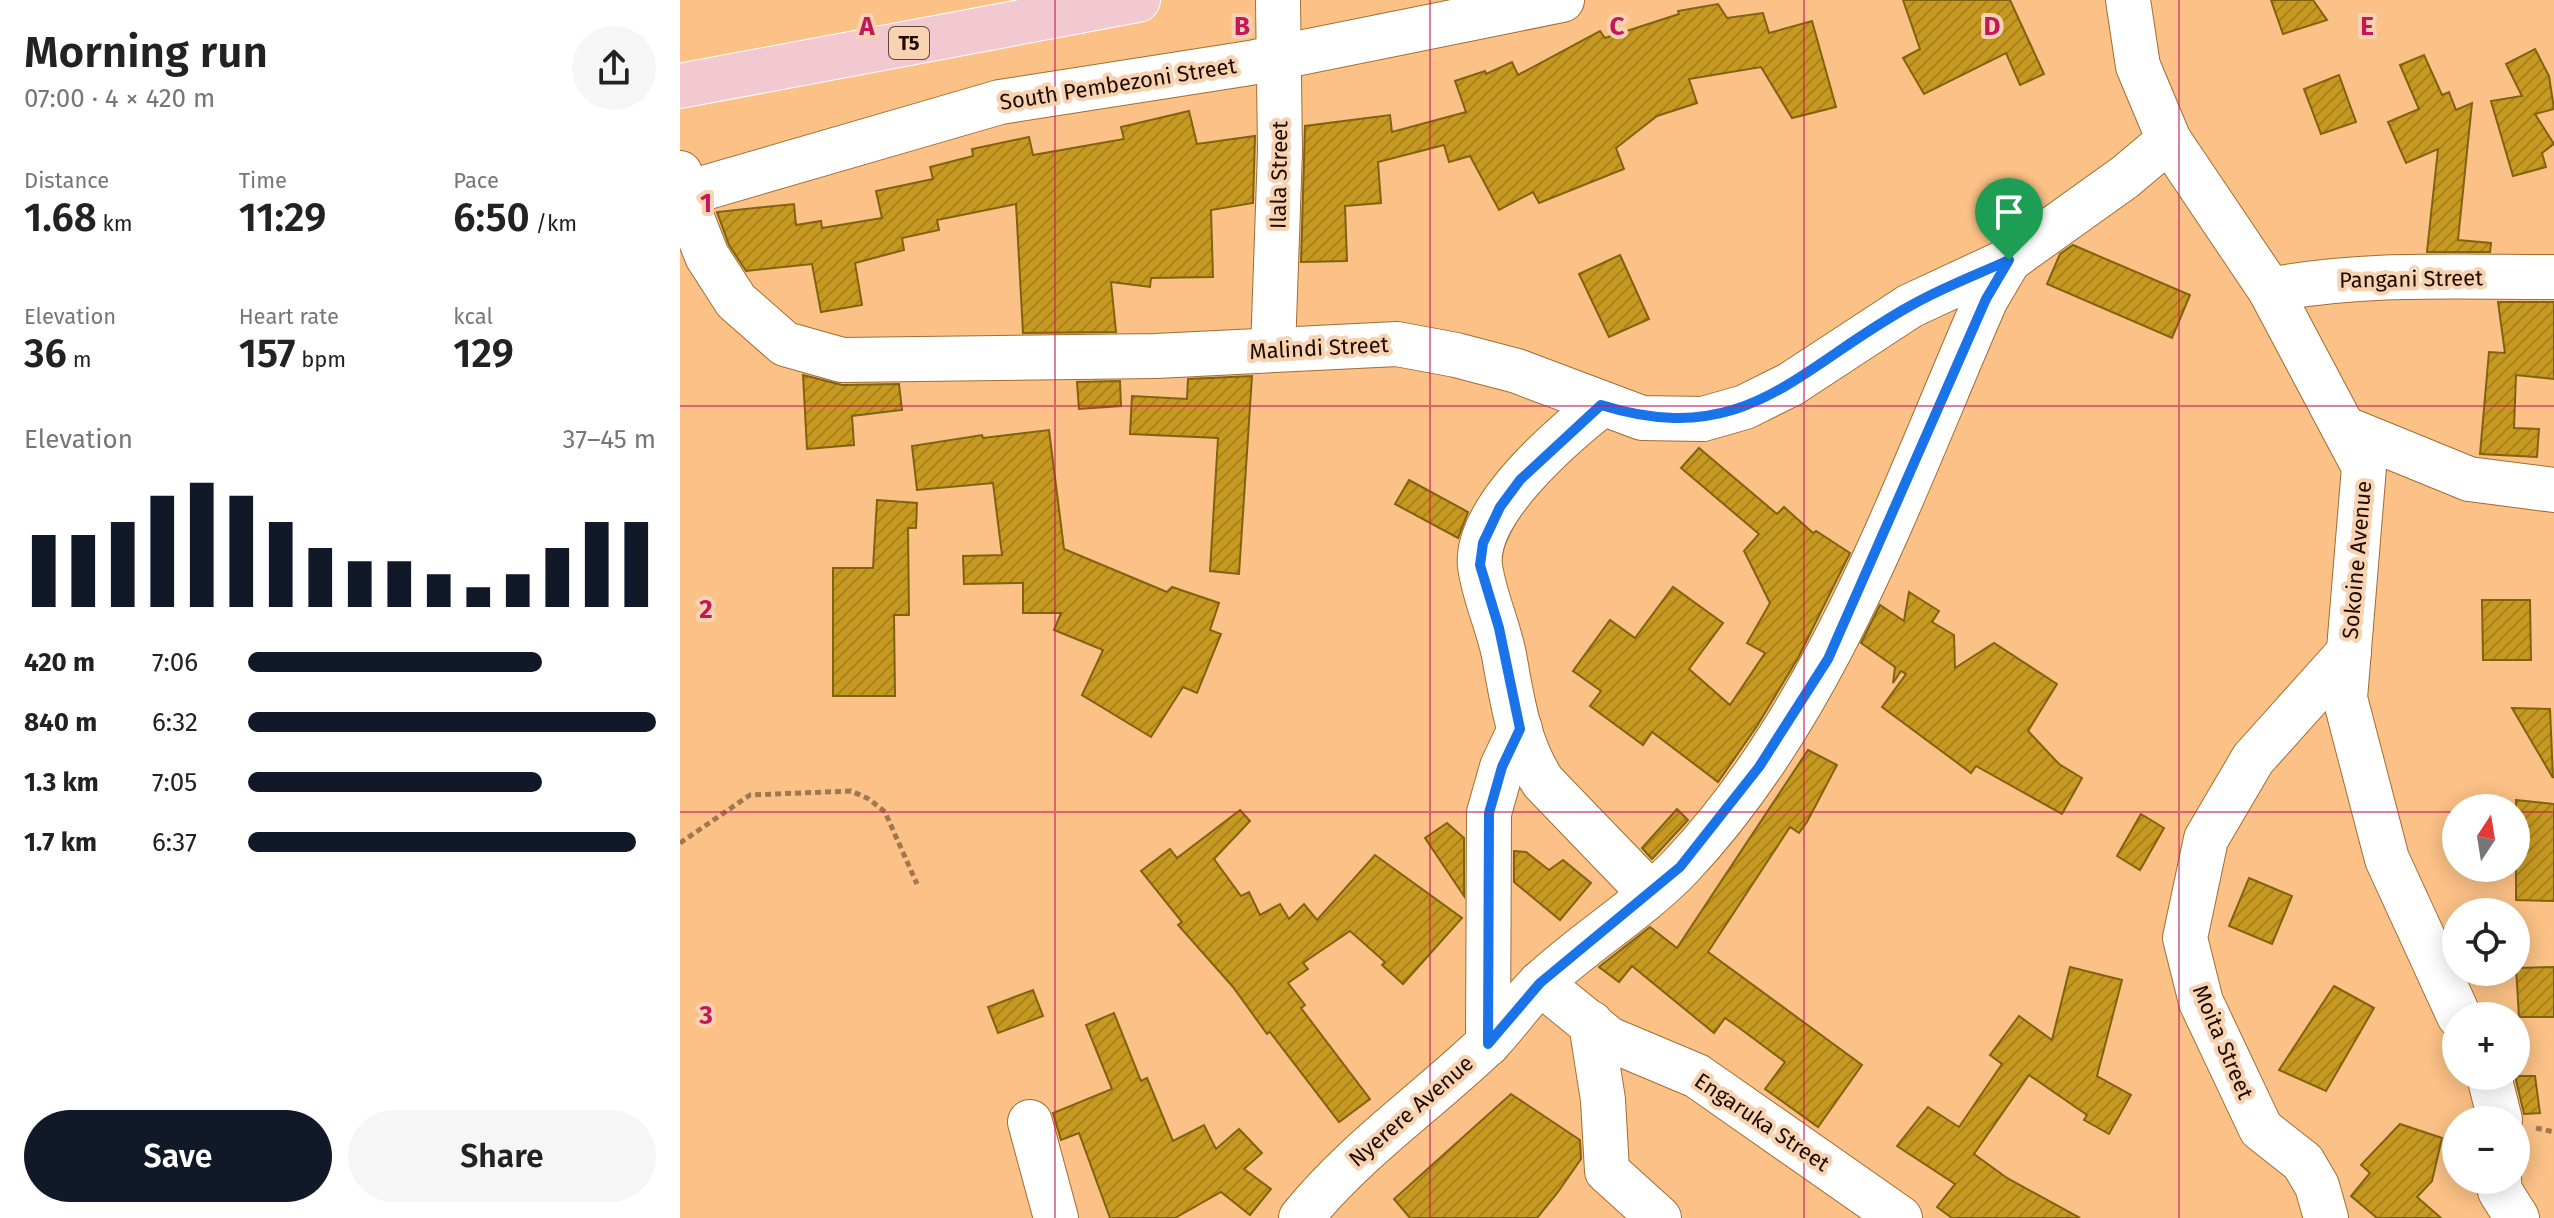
<!DOCTYPE html>
<html lang="en">
<head>
<meta charset="utf-8">
<style>
	body { margin:0; font-family:"Fira Sans",sans-serif; background:#f6f6f6; color:#222; height:100vh; display:flex; flex-direction:column; font-size:30px; white-space:nowrap }
	* { box-sizing:border-box; margin:0 }
	p { font-size:26px; color:#767676 }
	.icon { flex:none; width:44px; height:44px; fill:none; stroke:currentColor; stroke-width:2; stroke-linecap:round; stroke-linejoin:round }
	.map { position:relative; flex:1; overflow:hidden }
	.details { display:flex; flex-direction:column; background:#fff; width:680px }
	.details>* { flex:none }
	.needle { width:52px; rotate:12deg }
	.buttons { position:absolute; left:1762px; top:794px; display:grid; gap:16px }
	.buttons a { display:grid; place-items:center; width:88px; height:88px; border-radius:50%; background:#fff; box-shadow:0 4px 20px #0003; font-size:40px }
	.pin { position:absolute; display:grid; place-items:center; width:68px; height:68px; color:#fff; margin:-82px -34px; border-radius:50% 50% 50% 0; rotate:-45deg; box-shadow:0 0 8px #0007 }
	.pin .icon { rotate:45deg }
	.round { display:grid; place-items:center; flex:none; width:84px; height:84px; border-radius:42px; background:#f6f6f6 }
	.headline { display:flex; align-items:center; justify-content:space-between; height:136px; padding:0 24px }
	h1 { font-size:44px; font-weight:600; line-height:60px }
	.figures { display:grid; grid-template-columns:repeat(3,1fr); gap:12px; height:136px; padding:8px 24px }
	.figures div { display:grid; align-content:center }
	.figures b { font-size:40px; font-weight:600 }
	.figures small { font-size:22px; font-weight:400 }
	.figures p { font-size:22px }
	.chart { height:224px; padding:16px 24px }
	.chart p { display:flex; justify-content:space-between }
	.chart svg { width:100%; height:144px; margin-top:8px; stroke:#111827; stroke-width:6 }
	.cta { display:flex; gap:16px; margin-top:auto; padding:16px 24px }
	.cta a { flex:1; height:92px; border-radius:48px; background:#111827; color:#fff; font-size:32px; font-weight:600; line-height:92px; text-align:center }
	.cta a+a { background:#f6f6f6; color:#222 }
	ul { padding:0 24px; list-style:none; font-size:26px }
	li { display:grid; grid-template-columns:128px 96px 1fr; align-items:center; height:60px }
	li i { height:20px; border-radius:10px; background:#111827 }
	main { display:flex; flex:1; min-height:0 }
	.map>svg:first-child { display:block }
	.building { fill:url(#building-hatch); stroke:#81620f; stroke-width:2 }
	.lines { fill:none; stroke-linecap:round; stroke-linejoin:round }
	.minor-casing { stroke:#a26d32; stroke-width:46 }
	.highway-casing { stroke:#fff; stroke-width:46 }
	.path { stroke:#a1774f; stroke-width:5; stroke-dasharray:6 4; stroke-linecap:butt }
	.minor { stroke:#fff; stroke-width:44 }
	.highway { stroke:#f3c9d1; stroke-width:44 }
	.route-casing { stroke:#fff; stroke-width:16 }
	.route { stroke:#1a73e8; stroke-width:10 }
	.grid { fill:none; stroke:#c2185b; stroke-width:2; stroke-opacity:0.55 }
	.labels { text-anchor:middle; dominant-baseline:central; stroke-width:8; stroke-linejoin:round; paint-order:stroke }
	.shield { fill:#f7d3b1; stroke:#604735; stroke-width:2 }
	.shield-label { font-size:20px; font-weight:bold; fill:#1f0b00 }
	.street-label { font-size:22px; fill:#1f0b00; stroke:#f7d3b1 }
	.grid-label { font-size:26px; text-anchor:middle; font-weight:bold; fill:#c2185b; stroke:#f7d3b1; stroke-width:8; stroke-linejoin:round; paint-order:stroke }
</style>
</head>
<body>
<main>
<section class="details">
<div class="headline"><div><h1>Morning run</h1><p>07:00 · 4 × 420 m</p></div><a class="round"><svg class="icon" aria-label="share" viewBox="0 0 24 24"><path d="M12 15V3M7 8l5-5 5 5M5 13v7h14v-7"/></svg></a></div>
<div class="figures">
<div><p>Distance</p><b>1.68<small> km</small></b></div>
<div><p>Time</p><b>11:29</b></div>
<div><p>Pace</p><b>6:50<small> /km</small></b></div>
</div>
<div class="figures">
<div><p>Elevation</p><b>36<small> m</small></b></div>
<div><p>Heart rate</p><b>157<small> bpm</small></b></div>
<div><p>kcal</p><b>129</b></div>
</div>
<div class="chart"><p><span>Elevation</span>37–45 m</p>
<svg viewBox="0 0 160 44" preserveAspectRatio="none"><path d="M5 44V22M15 44V22M25 44V18M35 44V10M45 44V6M55 44V10M65 44V18M75 44V26M85 44V30M95 44V30M105 44V34M115 44V38M125 44V34M135 44V26M145 44V18M155 44V18"/></svg>
</div>
<ul>
<li><b>420 m</b>7:06<i style="width:72%"></i></li>
<li><b>840 m</b>6:32<i style="width:100%"></i></li>
<li><b>1.3 km</b>7:05<i style="width:72%"></i></li>
<li><b>1.7 km</b>6:37<i style="width:95%"></i></li>
</ul>
<div class="cta"><a>Save</a><a>Share</a></div>
</section>
<div class="map">
<svg width="1874" height="1218" viewBox="0 0 1874 1218">
	<defs>
		<pattern id="building-hatch" width="6" height="6" patternUnits="userSpaceOnUse" patternTransform="scale(2)"><rect width="6" height="6" fill="#c79921"/><path d="M-1 1l2-2M0 6l6-6M5 7l2-2" fill="none" stroke="#aa821c"/></pattern>
	</defs>
	<rect width="100%" height="100%" fill="#fbc186"/>
	<g class="building">
		<polygon points="1223,0 1330,0 1364,74 1340,85 1326,53 1244,94 1223,58 1240,49"/>
		<polygon points="1591,0 1633,0 1647,20 1603,34"/>
		<polygon points="1038,4 1047,18 1083,13 1089,33 1132,21 1156,107 1112,118 1081,67 1009,79 1017,103 977,116 936,148 944,169 859,203 853,192 819,210 790,156 769,162 764,145 698,162 701,203 665,206 667,261 621,262 625,126 710,115 712,132 786,112 775,81 805,71 806,74 832,62 838,75 920,31 925,38 999,14 998,11"/>
		<polygon points="1855,49 1869,76 1874,109 1855,114 1874,144 1862,153 1866,167 1833,176 1811,101 1842,96 1826,64"/>
		<polygon points="1744,55 1762,95 1769,92 1776,110 1792,103 1778,240 1811,243 1810,252 1747,252 1758,149 1726,163 1708,122 1739,109 1720,65"/>
		<polygon points="1659,75 1676,122 1641,134 1624,89"/>
		<polygon points="509,111 517,144 575,136 573,203 531,210 533,277 471,278 470,287 431,282 436,332 343,333 336,204 257,220 259,230 222,238 224,250 175,263 182,305 141,312 132,264 66,271 49,245 37,212 114,204 116,225 141,221 142,228 202,218 196,191 253,179 250,167 293,156 292,149 349,137 353,155 444,139 441,127"/>
		<polygon points="1393,245 1510,295 1492,338 1367,284 1380,254"/>
		<polygon points="940,255 969,319 929,337 899,274"/>
		<polygon points="1818,302 1874,302 1874,379 1836,375 1834,428 1859,429 1857,457 1800,454 1809,352 1825,353"/>
		<polygon points="123,375 162,385 219,384 222,410 172,416 174,445 127,449"/>
		<polygon points="572,376 559,574 530,571 538,438 450,434 452,396 507,399 508,379"/>
		<polygon points="440,381 441,406 399,409 397,382"/>
		<polygon points="369,430 384,549 487,592 492,587 539,603 530,630 541,634 517,693 503,687 471,737 402,695 423,650 374,630 381,613 343,613 343,583 284,584 283,556 322,555 313,483 237,490 232,446 302,435 303,438"/>
		<polygon points="1019,448 1097,514 1104,507 1133,533 1136,531 1170,553 1118,658 1077,726 1038,782 972,732 963,745 910,706 921,691 893,671 930,620 955,638 993,587 1043,623 1009,669 1050,705 1085,653 1067,643 1090,603 1064,551 1079,534 1001,468"/>
		<polygon points="729,480 788,512 778,538 715,504"/>
		<polygon points="197,500 237,503 236,528 228,528 229,615 214,615 215,696 153,696 153,568 193,568"/>
		<polygon points="1229,592 1259,611 1252,622 1274,635 1275,668 1314,643 1377,684 1348,731 1379,764 1402,778 1382,814 1296,766 1291,773 1202,707 1226,674 1221,671 1213,683 1215,667 1181,643 1200,605 1224,621"/>
		<polygon points="1802,600 1850,600 1851,660 1803,660"/>
		<polygon points="1832,708 1870,709 1873,778"/>
		<polygon points="1128,750 1157,765 1127,822 1119,833 1110,827 1028,952 1182,1065 1138,1127 1085,1089 1105,1062 1058,1027 1045,1018 1034,1033 952,966 939,982 919,967 970,927 997,948"/>
		<polygon points="1836,800 1874,804 1874,901 1836,900"/>
		<polygon points="997,809 1008,820 972,859 962,848"/>
		<polygon points="560,810 570,821 534,859 561,896 569,892 580,915 600,904 609,919 624,904 637,920 695,855 782,918 723,984 702,965 705,962 670,931 623,963 628,969 608,983 625,1005 621,1008 690,1099 659,1122 590,1032 587,1034 553,987 498,925 502,922 461,871 490,849 497,858"/>
		<polygon points="1461,814 1484,828 1460,870 1437,856"/>
		<polygon points="767,823 784,838 784,896 745,838"/>
		<polygon points="834,851 846,852 869,870 883,860 911,883 880,920 834,882"/>
		<polygon points="1569,878 1612,896 1592,944 1549,926"/>
		<polygon points="1390,967 1442,980 1417,1076 1451,1095 1429,1134 1404,1120 1407,1115 1349,1075 1294,1154 1327,1178 1400,1218 1272,1218 1257,1207 1275,1184 1217,1146 1248,1107 1279,1127 1322,1064 1310,1055 1339,1016 1372,1040"/>
		<polygon points="1874,967 1874,1017 1839,1017 1836,968"/>
		<polygon points="1654,986 1694,1008 1646,1091 1599,1070"/>
		<polygon points="353,990 363,1016 318,1033 308,1007"/>
		<polygon points="434,1013 461,1081 467,1078 493,1141 524,1125 536,1149 559,1129 582,1153 564,1169 591,1189 570,1215 541,1192 495,1218 430,1218 399,1133 381,1140 373,1113 432,1089 406,1025"/>
		<polygon points="1835,1076 1855,1076 1860,1113 1844,1114"/>
		<polygon points="831,1094 900,1140 901,1159 878,1192 857,1218 730,1218 714,1199"/>
		<polygon points="1720,1124 1762,1138 1752,1181 1737,1197 1761,1218 1697,1218 1671,1196 1690,1173 1681,1165"/>
	</g>
	<g class="lines">
		<defs>
			<g id="minor">
				<polyline points="1448,0 1458,66 1489,140 1590,290 1684,467 1665,698 1707,859 1779,1016"/>
				<polyline points="0,173 3,195 27,256 56,301 105,344 162,360 476,356 717,344 776,355 837,371 962,418 1023,419 1065,407 1111,384 1230,306 1329,260"/>
				<polyline points="0,195 320,102 570,63 882,0"/>
				<path d="M1590,290C1683,272 1779,277 1874,277"/>
				<polyline points="593,350 600,151 598,0"/>
				<path d="M921,405C882,436 794,511 800,566C804,596 818,625 824,655C832,699 838,744 863,782L970,893"/>
				<polyline points="1664,428 1789,479 1874,490"/>
				<polyline points="860,983 929,1039 1017,1076 1220,1218"/>
				<polyline points="911,1023 923,1100 927,1171 979,1218"/>
				<polyline points="808,1044 809,813 822,767 840,729"/>
				<polyline points="1809,1076 1820,1120"/>
				<polyline points="350,1122 376,1218"/>
				<polyline points="1819,1180 1820,1191 1837,1218"/>
				<path d="M621,1218C674,1152 744,1104 806,1045C826,1026 841,1001 862,982C906,941 960,909 1001,866C1147,712 1222,491 1306,299L1329,260L1445,177L1489,140"/>
				<polyline points="1646,1218 1637,1186 1623,1162 1581,1129 1521,1002 1505,938 1526,839 1573,759 1669,652"/>
			</g>
			<polyline id="highway" points="0,86 458,0"/>
		</defs>
		<use href="#minor" class="minor-casing"/>
		<use href="#highway" class="highway-casing"/>
		<g class="path">
			<polyline points="0,843 70,795 171,791 189,799 205,812 237,884"/>
			<polyline points="1856,1128 1874,1132"/>
		</g>
		<use href="#minor" class="minor"/>
		<use href="#highway" class="highway"/>
	</g>
	<g class="lines">
		<defs>
			<path id="route" d="M1329,260L1306,299L1148,659L1079,767L1000,867L860,983L808,1044L809,813L822,767L840,729L819,628L800,565L803,543L820,507L840,480L921,405C1066,450 1116,369 1230,306C1261,288 1296,275 1329,260Z"/>
		</defs>
		<use href="#route" class="route-casing"/>
		<use href="#route" class="route"/>
	</g>
	<path class="grid" d="M375,0V1218M750,0V1218M1124,0V1218M1499,0V1218M0,406H1874M0,812H1776M1836,812H1874"/>
	<g class="labels">
		<rect class="shield" x="209" y="27" width="40" height="32" rx="6"/>
		<g class="shield-label">
			<text x="229" y="43">T5</text>
		</g>
		<g class="street-label">
			<text transform="translate(438 84) rotate(-9)">South Pembezoni Street</text>
			<text transform="translate(599 175) rotate(-89)">Ilala Street</text>
			<text transform="translate(1731 279) rotate(-1)">Pangani Street</text>
			<text transform="translate(639 348) rotate(-3)">Malindi Street</text>
			<text transform="translate(1677 560) rotate(-85)">Sokoine Avenue</text>
			<text transform="translate(1543 1042) rotate(67)">Moita Street</text>
			<text transform="translate(731 1111) rotate(-41)">Nyerere Avenue</text>
			<text transform="translate(1082 1122) rotate(34)">Engaruka Street</text>
		</g>
	</g>
	<g class="grid-label">
		<text x="187" y="35">A</text>
		<text x="562" y="35">B</text>
		<text x="937" y="35">C</text>
		<text x="1312" y="35">D</text>
		<text x="1687" y="35">E</text>
		<text x="26" y="212">1</text>
		<text x="26" y="618">2</text>
		<text x="26" y="1024">3</text>
	</g>
</svg>
<div class="buttons">
<a><svg class="needle" viewBox="-14 -14 28 28"><path d="M0-13l5 13h-10z" fill="#e53935"/><path d="M0 13l5-13h-10z" fill="#767676"/></svg></a>
<a><svg class="icon" aria-label="locate" viewBox="0 0 24 24"><circle cx="12" cy="12" r="6"/><path d="M12 2v4M12 18v4M2 12h4M18 12h4"/></svg></a>
<a>+</a>
<a>−</a>
</div>
<div class="pin" style="left:1329px;top:260px;background:#1e9e55"><svg class="icon" aria-label="arrive" viewBox="0 0 24 24"><path d="M6 21V4h12l-3 4 3 4H6"/></svg></div>
</div>
</main>
</body>
</html>
